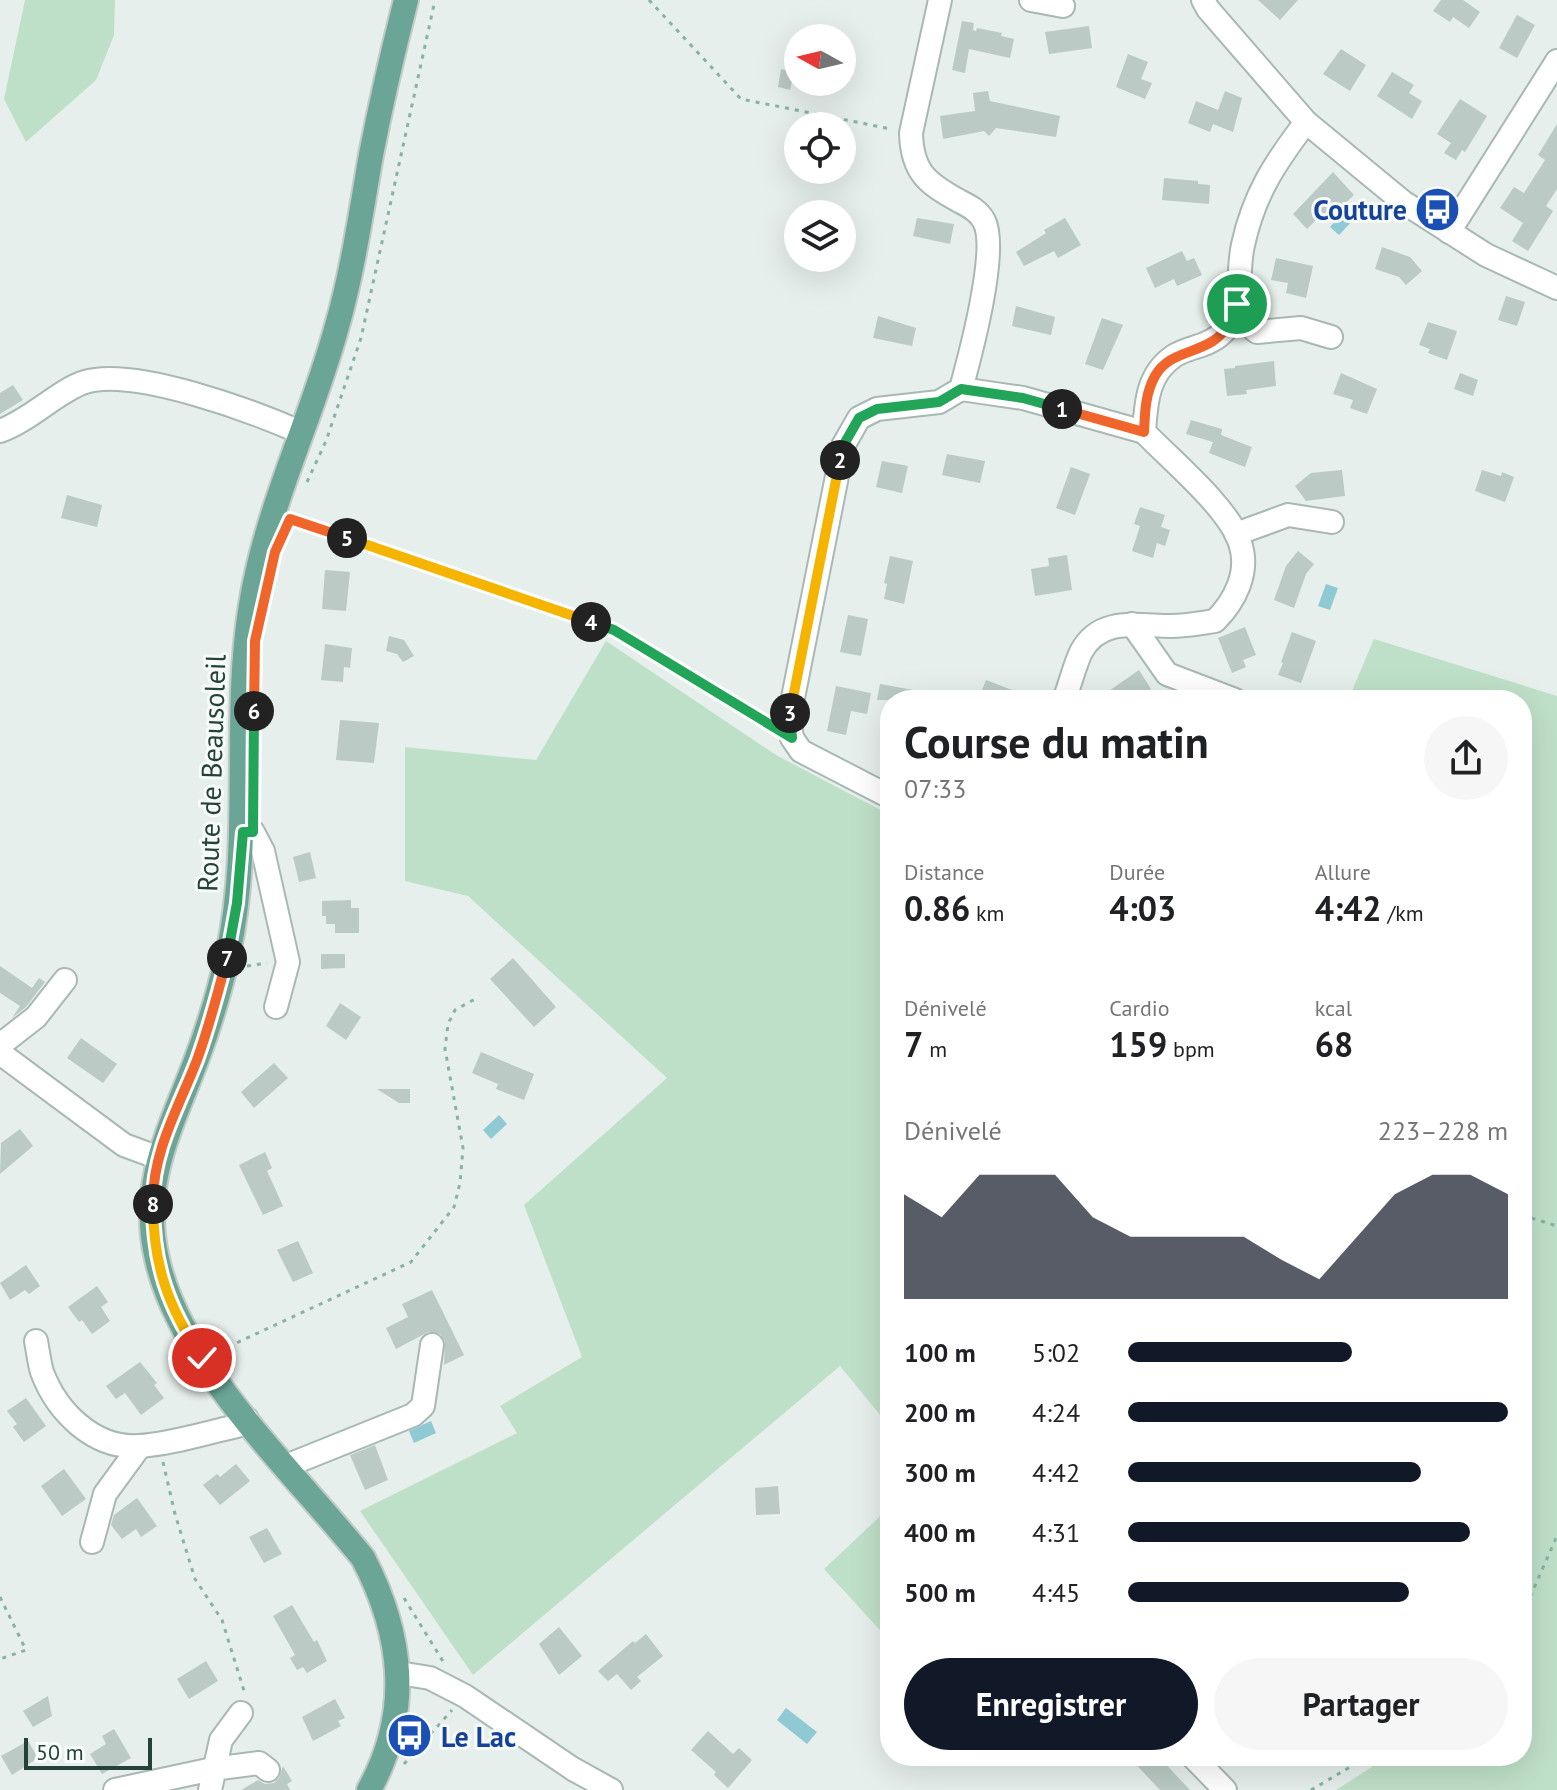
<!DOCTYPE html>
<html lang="fr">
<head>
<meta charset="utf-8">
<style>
	body { margin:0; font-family:"PT Sans",sans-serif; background:#f6f6f6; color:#202124; height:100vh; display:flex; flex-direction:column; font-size:30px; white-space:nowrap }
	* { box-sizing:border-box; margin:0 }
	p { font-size:26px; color:#757577 }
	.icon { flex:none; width:44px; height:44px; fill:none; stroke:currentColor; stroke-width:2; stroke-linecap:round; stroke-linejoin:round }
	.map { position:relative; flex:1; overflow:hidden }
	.side { position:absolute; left:880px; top:690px; width:652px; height:1076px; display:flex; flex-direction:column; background:#fff; border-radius:32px; box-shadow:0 8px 32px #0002 }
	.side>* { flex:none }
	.needle { width:52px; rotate:278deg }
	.tools { position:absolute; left:784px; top:24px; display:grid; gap:16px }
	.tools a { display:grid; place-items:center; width:72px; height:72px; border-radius:50%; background:#fff; box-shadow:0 8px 32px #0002; font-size:40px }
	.scale { position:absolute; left:24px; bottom:20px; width:128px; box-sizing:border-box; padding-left:8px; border:4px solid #24423a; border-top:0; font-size:22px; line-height:28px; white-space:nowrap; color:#24423a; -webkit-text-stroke:6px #f7fbf9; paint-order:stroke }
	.pin { position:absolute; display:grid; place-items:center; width:68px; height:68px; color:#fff; margin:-34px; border:4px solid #fff; border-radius:50%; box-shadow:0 2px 8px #0007 }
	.km { position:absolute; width:40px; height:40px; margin:-20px; border-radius:50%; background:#222; color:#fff; font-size:22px; line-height:40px; text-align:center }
	.round { display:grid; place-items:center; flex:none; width:84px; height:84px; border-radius:42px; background:#f6f6f6 }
	.overview { display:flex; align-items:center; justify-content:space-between; height:136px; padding:0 24px }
	h1 { font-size:44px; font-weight:600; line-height:60px }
	.metrics { display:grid; grid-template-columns:repeat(3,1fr); gap:12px; height:136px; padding:8px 24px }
	.metrics div { display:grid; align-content:center }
	.metrics b { font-size:34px; font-weight:600 }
	.metrics small { font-size:22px; font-weight:400 }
	.metrics p { font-size:22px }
	.chart { height:224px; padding:16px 24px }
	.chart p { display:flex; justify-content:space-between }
	.chart svg { width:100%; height:144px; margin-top:8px; fill:#111827; opacity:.7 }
	.cta { display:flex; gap:16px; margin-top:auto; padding:16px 24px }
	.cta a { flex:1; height:92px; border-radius:48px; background:#111827; color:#fff; font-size:32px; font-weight:600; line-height:92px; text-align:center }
	.cta a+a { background:#f6f6f6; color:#202124 }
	ul { padding:0 24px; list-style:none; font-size:26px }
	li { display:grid; grid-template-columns:128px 96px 1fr; align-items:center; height:60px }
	li i { height:20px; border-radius:10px; background:#111827 }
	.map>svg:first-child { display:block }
	.green { fill:#bfe0c8 }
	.water { fill:#8ec9d4 }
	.building { fill:#bbcac4 }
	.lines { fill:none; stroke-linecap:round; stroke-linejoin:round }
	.minor-casing { stroke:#a8b8b2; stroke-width:26 }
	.major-casing { stroke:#c2cac8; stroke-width:28 }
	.path { stroke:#86b3a5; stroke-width:3; stroke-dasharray:4 6; stroke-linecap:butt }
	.minor { stroke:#fff; stroke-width:22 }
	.major { stroke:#6aa596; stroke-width:24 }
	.split-1-casing { stroke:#fff; stroke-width:16 }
	.split-2-casing { stroke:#fff; stroke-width:16 }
	.split-3-casing { stroke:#fff; stroke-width:16 }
	.split-4-casing { stroke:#fff; stroke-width:16 }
	.split-5-casing { stroke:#fff; stroke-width:16 }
	.split-6-casing { stroke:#fff; stroke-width:16 }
	.split-7-casing { stroke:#fff; stroke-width:16 }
	.split-8-casing { stroke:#fff; stroke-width:16 }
	.split-9-casing { stroke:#fff; stroke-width:16 }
	.split-1 { stroke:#f0652b; stroke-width:10 }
	.split-2 { stroke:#22a559; stroke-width:10 }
	.split-3 { stroke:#f5b400; stroke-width:10 }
	.split-4 { stroke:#22a559; stroke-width:10 }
	.split-5 { stroke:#f5b400; stroke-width:10 }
	.split-6 { stroke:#f0652b; stroke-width:10 }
	.split-7 { stroke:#22a559; stroke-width:10 }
	.split-8 { stroke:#f0652b; stroke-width:10 }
	.split-9 { stroke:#f5b400; stroke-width:10 }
	.labels { text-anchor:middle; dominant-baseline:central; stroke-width:6; stroke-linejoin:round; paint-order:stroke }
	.transit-label { font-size:28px; font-weight:bold; fill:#164399; stroke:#f7fbf9; text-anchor:end }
	.street-label { font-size:28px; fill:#24423a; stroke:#f7fbf9 }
</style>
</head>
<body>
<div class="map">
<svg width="1557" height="1790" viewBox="0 0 1557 1790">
	<rect width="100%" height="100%" fill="#e6efeb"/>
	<g class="green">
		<polygon points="25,0 115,0 114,35 96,80 26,142 4,99"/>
		<polygon points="1374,639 1557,696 1557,1790 1336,1790 1389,1756 1522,1756 1522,700 1348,700"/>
		<polygon points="606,641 776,755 890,815 890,1427 840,1366 473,1675 360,1511 517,1433 500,1406 582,1357 524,1205 667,1078 468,896 405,881 405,747 536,760"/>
		<polygon points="890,1507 890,1641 824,1569"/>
	</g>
	<g class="water">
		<polygon points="1349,206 1358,215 1339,235 1330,227"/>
		<polygon points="1326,584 1338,588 1330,610 1318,606"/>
		<polygon points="499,1115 507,1124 491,1139 483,1130"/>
		<polygon points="431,1421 436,1433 414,1443 409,1431"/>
		<polygon points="786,1708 817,1732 807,1744 777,1720"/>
	</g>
	<g class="building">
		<polygon points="1258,0 1298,0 1280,20"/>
		<polygon points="1441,0 1463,0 1480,12 1469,28 1453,17 1450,22 1433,11"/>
		<polygon points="1517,15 1535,25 1517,58 1499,48"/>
		<polygon points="962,21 974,23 973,30 976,31 977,28 1002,33 1001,36 1014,39 1010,58 969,49 965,73 952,70"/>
		<polygon points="1089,26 1092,48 1049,54 1045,32"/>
		<polygon points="1341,49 1366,65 1350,91 1323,74"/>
		<polygon points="1128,54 1148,62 1141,79 1152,83 1145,99 1116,87"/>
		<polygon points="781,69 794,72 790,90 778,87"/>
		<polygon points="1392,72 1414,85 1409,93 1422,101 1412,119 1377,96"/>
		<polygon points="988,91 990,101 1060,116 1056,137 996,128 989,136 984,131 943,139 940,116 975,111 973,93"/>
		<polygon points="1225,91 1242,98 1233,132 1213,124 1210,132 1188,123 1196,101 1218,110"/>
		<polygon points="1460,99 1487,116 1465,152 1462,150 1456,160 1444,153 1451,143 1437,134"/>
		<polygon points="1557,124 1557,189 1546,206 1553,211 1528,251 1512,241 1523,223 1500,208 1514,187 1524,193 1545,160 1538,155"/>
		<polygon points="1333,172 1354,195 1324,223 1319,217 1307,229 1293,214"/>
		<polygon points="1164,178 1198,181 1198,184 1210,185 1209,204 1162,200"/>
		<polygon points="917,218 954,224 950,244 913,236"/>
		<polygon points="1065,218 1081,245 1058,258 1054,251 1024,266 1016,252 1046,233 1044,230"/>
		<polygon points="1382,247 1410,257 1422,271 1406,285 1399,277 1375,269"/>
		<polygon points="1182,251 1187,261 1194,258 1202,275 1177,286 1174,279 1155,288 1146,268"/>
		<polygon points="1276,258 1313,266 1306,298 1286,293 1288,283 1271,280"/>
		<polygon points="1506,296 1525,302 1517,326 1498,320"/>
		<polygon points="1016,306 1055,317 1051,335 1012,326"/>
		<polygon points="878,316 916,328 912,346 873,338"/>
		<polygon points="1102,318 1123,325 1103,370 1085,364"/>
		<polygon points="1428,322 1457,331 1447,360 1428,353 1430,349 1419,345"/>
		<polygon points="1274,361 1276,386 1246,390 1247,394 1227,396 1224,369 1235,368 1235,366"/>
		<polygon points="1341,373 1377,389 1367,414 1350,408 1353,400 1333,394"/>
		<polygon points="1460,373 1478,380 1473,396 1454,389"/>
		<polygon points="13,385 23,400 0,414 0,393"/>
		<polygon points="1191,420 1222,429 1221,435 1252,447 1245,467 1209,453 1213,442 1186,434"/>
		<polygon points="947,454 985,461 980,483 942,475"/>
		<polygon points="882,461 908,466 902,493 876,487"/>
		<polygon points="1071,467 1090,474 1075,515 1056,508"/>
		<polygon points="1342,470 1345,496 1306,501 1295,486 1311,473"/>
		<polygon points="1482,470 1501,476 1502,472 1514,477 1505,502 1475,491"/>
		<polygon points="67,495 102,505 97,527 61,518"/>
		<polygon points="1140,507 1165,515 1161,527 1170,530 1165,546 1157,543 1153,558 1132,551 1140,526 1134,524"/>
		<polygon points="1298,551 1314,564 1306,574 1294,608 1274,600 1286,566"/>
		<polygon points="1067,555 1072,590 1035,596 1031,569 1049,566 1048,558"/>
		<polygon points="890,556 913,561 904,604 884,599 887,584 884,583"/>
		<polygon points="325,570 350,572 346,611 322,609"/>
		<polygon points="848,615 868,619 861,656 840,652"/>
		<polygon points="1245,627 1256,655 1243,660 1246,667 1232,673 1218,638"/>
		<polygon points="1292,632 1316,641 1301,683 1278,675 1283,663 1281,662"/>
		<polygon points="389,636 404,640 414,656 403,662 397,654 386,651"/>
		<polygon points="325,644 352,648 350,668 344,667 343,682 321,680"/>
		<polygon points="1139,670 1151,689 1144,694 1148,700 1096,700"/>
		<polygon points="986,680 1036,699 1036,700 978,700"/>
		<polygon points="880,684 930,693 930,700 877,700"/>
		<polygon points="836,686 871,693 867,714 851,711 846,735 827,731"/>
		<polygon points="340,720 379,723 374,763 336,760"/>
		<polygon points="310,852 316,878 299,882 293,857"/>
		<polygon points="351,900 351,908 359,908 359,933 335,933 335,924 326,924 326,916 322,916 322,901"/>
		<polygon points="321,954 345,954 345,968 321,969"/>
		<polygon points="513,958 556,1007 534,1027 490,979"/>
		<polygon points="0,966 32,988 39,978 45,982 26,1007 12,1018 20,1006 0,993"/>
		<polygon points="340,1003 361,1017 346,1040 326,1026"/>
		<polygon points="81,1038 117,1064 103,1083 67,1058"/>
		<polygon points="481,1052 534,1074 524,1100 496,1089 498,1084 472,1073"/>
		<polygon points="274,1063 288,1078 254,1108 241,1092"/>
		<polygon points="377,1089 410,1089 410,1103 399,1103"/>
		<polygon points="20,1129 33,1146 0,1174 1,1143"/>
		<polygon points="265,1152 272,1168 267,1171 283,1206 263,1215 239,1165"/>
		<polygon points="298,1241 313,1273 293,1282 277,1250"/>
		<polygon points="26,1265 40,1286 29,1294 25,1290 10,1300 0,1283"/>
		<polygon points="97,1286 108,1302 101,1307 110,1321 92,1334 82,1320 79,1322 68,1307"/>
		<polygon points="432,1290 464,1355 444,1365 445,1341 440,1334 428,1332 396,1349 386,1328 408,1317 402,1304"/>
		<polygon points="140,1362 157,1383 154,1385 164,1398 141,1415 125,1393 116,1399 106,1386"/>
		<polygon points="26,1398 46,1426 24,1442 13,1427 17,1424 7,1411"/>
		<polygon points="375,1445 388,1480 365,1490 350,1455"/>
		<polygon points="236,1464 250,1481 220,1505 203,1485 217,1474 220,1477"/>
		<polygon points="64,1469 86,1499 62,1516 41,1486"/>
		<polygon points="778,1486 780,1514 756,1515 755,1488"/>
		<polygon points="137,1498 157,1526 141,1537 136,1529 122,1539 111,1525 114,1515"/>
		<polygon points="267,1528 282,1554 264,1563 249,1537"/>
		<polygon points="292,1605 314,1642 317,1640 327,1661 307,1673 303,1667 297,1670 290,1658 295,1655 273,1616"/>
		<polygon points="559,1627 582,1656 559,1675 539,1644"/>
		<polygon points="646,1634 663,1656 637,1677 641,1681 631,1690 617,1674 608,1681 598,1671 633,1641 635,1643"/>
		<polygon points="206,1661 218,1681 189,1699 177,1679"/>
		<polygon points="48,1696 52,1716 33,1727 23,1711"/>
		<polygon points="335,1699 345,1718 338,1721 341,1726 313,1741 302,1717"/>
		<polygon points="114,1729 131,1758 102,1774 90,1754 106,1744 102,1736"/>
		<polygon points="708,1731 733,1754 739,1748 752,1760 728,1788 714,1775 716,1772 691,1750"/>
		<polygon points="28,1741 38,1758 12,1775 1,1756"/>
		<polygon points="1128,1756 1158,1756 1190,1790 1160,1790"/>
		<polygon points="283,1766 292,1781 287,1784 290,1790 241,1790 258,1780 265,1784 274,1783 279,1778"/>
	</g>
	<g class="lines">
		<defs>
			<g id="minor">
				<polyline points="1031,0 1063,6"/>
				<polyline points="1203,0 1208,9 1306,122 1403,202 1486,255 1557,288"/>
				<polyline points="1449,232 1557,61"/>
				<polyline points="1234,313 1257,332 1301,328 1331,337"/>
				<polyline points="961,389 1023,398 1144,432"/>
				<path d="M0,431C31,420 59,390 85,382C134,367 252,411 300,432"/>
				<polyline points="1236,534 1288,515 1332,522"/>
				<polyline points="1132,624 1167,674 1235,700"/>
				<path d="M1064,700C1070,685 1074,667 1081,652C1100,616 1138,626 1171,626C1185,626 1201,623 1215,621C1235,601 1250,572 1240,543C1229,508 1171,460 1144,432C1146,404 1147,374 1174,356C1181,351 1193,348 1202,345C1213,341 1224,334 1230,323C1243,299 1237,271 1243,245C1254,194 1275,163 1306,122"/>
				<path d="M890,797L801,751L792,738L789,718L843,446L859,418L877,409L939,402L961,389C970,356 999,249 984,221C979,211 969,206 961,202C928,184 912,173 911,133L940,0"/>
				<polyline points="243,832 253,832 263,851 288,962 276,1007"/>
				<polyline points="0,1045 36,1017 65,980"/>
				<polyline points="0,1053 124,1145 159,1158"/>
				<path d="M36,1341C38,1351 39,1362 42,1372C57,1412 94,1449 139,1446C171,1444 205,1433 237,1426L247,1419"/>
				<polyline points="286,1466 413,1415 423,1406 432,1345"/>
				<polyline points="92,1542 105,1494 140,1446"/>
				<polyline points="399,1673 430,1678 465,1696 573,1769 611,1790"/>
				<polyline points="1192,1756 1225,1790"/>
				<polyline points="115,1790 213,1769 259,1763 268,1770"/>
				<polyline points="210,1790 221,1740 241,1713"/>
			</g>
			<path id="major" d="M369,1790C412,1712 403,1635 363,1558C294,1472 181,1367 157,1259C139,1183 172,1126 197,1058C210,1024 220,989 228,954C253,839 232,721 251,605C267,505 311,422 337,326C353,270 361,212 371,155C381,103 393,51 406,0"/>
		</defs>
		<use href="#minor" class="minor-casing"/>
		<use href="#major" class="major-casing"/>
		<g class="path">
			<polyline points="649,0 741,99 891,129"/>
			<polyline points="307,482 326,441 361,338 435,0"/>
			<polyline points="294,520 614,630 769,724"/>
			<polyline points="247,966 267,963"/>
			<polyline points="1522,1215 1557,1226"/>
			<polyline points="219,1351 411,1262 454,1207 460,1183 463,1148 445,1049 448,1024 455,1010 477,998"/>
			<polyline points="163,1462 175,1514 195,1579 222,1620 245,1694"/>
			<polyline points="0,1597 26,1650 0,1659"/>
			<polyline points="404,1598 444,1663"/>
			<polyline points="1522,1615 1557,1536"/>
			<polyline points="404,1764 452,1710"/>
			<polyline points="1311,1790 1369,1756"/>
		</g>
		<use href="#minor" class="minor"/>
		<use href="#major" class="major"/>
	</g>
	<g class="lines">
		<defs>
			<path id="split-1" d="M1062,409L1144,432C1145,413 1145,394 1155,376C1168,353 1193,354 1213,341C1227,332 1232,318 1237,304"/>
			<polyline id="split-2" points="840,460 843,446 859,418 877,409 939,402 961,389 1023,398 1062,409"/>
			<polyline id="split-3" points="790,713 840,460"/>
			<polyline id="split-4" points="591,622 614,630 792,738 790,713"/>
			<polyline id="split-5" points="347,538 591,622"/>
			<polyline id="split-6" points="254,711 255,641 275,552 290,519 347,538"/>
			<polyline id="split-7" points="227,958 237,903 243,832 253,832 254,711"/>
			<path id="split-8" d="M153,1204C152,1152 179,1107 197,1060C209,1027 218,993 227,958"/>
			<path id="split-9" d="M153,1204C153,1265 168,1307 202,1358"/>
		</defs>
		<use href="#split-1" class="split-1-casing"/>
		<use href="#split-2" class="split-2-casing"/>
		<use href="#split-3" class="split-3-casing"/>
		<use href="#split-4" class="split-4-casing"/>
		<use href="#split-5" class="split-5-casing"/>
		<use href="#split-6" class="split-6-casing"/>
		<use href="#split-7" class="split-7-casing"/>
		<use href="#split-8" class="split-8-casing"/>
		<use href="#split-9" class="split-9-casing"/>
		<use href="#split-1" class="split-1"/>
		<use href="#split-2" class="split-2"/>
		<use href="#split-3" class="split-3"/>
		<use href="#split-4" class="split-4"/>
		<use href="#split-5" class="split-5"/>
		<use href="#split-6" class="split-6"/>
		<use href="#split-7" class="split-7"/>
		<use href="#split-8" class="split-8"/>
		<use href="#split-9" class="split-9"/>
	</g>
	<defs>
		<symbol id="bus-disc" viewBox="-11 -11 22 22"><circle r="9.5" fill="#1a4fb4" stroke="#f7fbf9"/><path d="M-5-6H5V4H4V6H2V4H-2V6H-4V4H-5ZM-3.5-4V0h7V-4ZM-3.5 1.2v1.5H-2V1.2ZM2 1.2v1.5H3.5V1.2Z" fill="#fff"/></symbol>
	</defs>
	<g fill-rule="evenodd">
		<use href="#bus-disc" x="1412" y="184" width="51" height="51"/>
		<use href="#bus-disc" x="384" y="1710" width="51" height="51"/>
	</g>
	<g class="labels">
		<g class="transit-label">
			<text x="1407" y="209">Couture</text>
			<text x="441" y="1736" text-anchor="start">Le Lac</text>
		</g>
		<g class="street-label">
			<text transform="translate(211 773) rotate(-88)">Route de Beausoleil</text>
		</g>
	</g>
</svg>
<div class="tools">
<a><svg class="needle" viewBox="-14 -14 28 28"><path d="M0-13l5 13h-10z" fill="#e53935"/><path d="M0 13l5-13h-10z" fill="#757577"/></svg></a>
<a><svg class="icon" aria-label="locate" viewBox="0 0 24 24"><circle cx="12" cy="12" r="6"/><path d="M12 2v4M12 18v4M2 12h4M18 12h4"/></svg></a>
<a><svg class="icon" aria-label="layers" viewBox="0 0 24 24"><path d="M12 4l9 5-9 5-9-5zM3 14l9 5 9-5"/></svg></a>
</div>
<div class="scale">50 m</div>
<div class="pin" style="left:1237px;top:304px;background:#1e9e55"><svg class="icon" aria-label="arrive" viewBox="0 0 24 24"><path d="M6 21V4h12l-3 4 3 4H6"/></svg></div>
<div class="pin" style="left:202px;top:1358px;background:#d93025"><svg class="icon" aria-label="check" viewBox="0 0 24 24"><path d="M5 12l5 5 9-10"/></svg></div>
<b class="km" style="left:1062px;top:409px">1</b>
<b class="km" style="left:840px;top:460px">2</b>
<b class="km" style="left:790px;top:713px">3</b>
<b class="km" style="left:591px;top:622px">4</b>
<b class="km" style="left:347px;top:538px">5</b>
<b class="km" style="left:254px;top:711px">6</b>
<b class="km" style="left:227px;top:958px">7</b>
<b class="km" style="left:153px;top:1204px">8</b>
<section class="side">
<div class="overview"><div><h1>Course du matin</h1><p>07:33</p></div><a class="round"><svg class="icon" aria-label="share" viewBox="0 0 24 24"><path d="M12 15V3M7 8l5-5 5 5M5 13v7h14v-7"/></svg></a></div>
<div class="metrics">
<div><p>Distance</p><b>0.86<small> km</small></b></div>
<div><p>Durée</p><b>4:03</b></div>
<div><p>Allure</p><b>4:42<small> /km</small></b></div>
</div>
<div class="metrics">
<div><p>Dénivelé</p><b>7<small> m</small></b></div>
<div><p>Cardio</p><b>159<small> bpm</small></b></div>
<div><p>kcal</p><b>68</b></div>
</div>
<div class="chart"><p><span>Dénivelé</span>223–228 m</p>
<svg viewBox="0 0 160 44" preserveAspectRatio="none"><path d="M0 44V12L10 19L20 6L30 6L40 6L50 19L60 25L70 25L80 25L90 25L100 32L110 38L120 25L130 12L140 6L150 6L160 12V44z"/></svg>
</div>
<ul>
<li><b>100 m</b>5:02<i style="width:59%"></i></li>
<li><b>200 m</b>4:24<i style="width:100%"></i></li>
<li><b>300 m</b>4:42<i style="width:77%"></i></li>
<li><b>400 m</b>4:31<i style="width:90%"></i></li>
<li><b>500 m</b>4:45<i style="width:74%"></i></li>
</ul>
<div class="cta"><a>Enregistrer</a><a>Partager</a></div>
</section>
</div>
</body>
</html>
